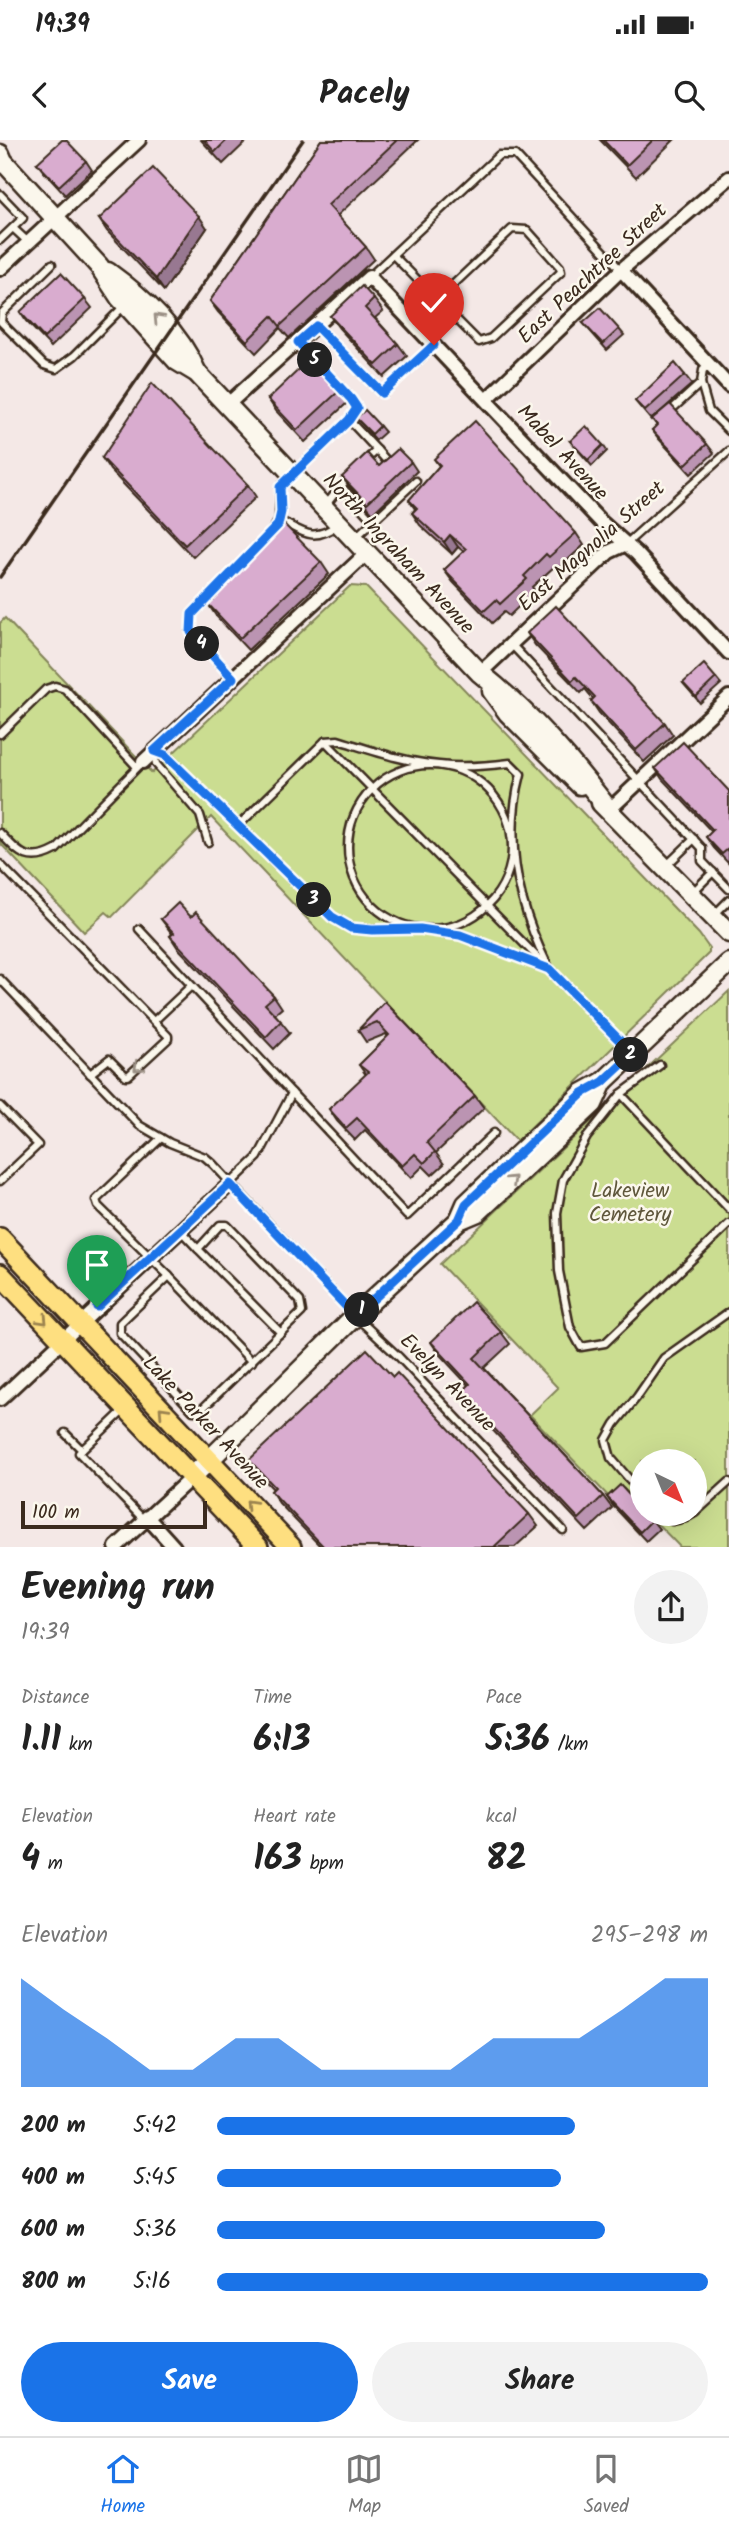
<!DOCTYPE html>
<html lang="en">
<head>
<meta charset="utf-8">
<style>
	body { margin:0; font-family:Kalam,sans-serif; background:#f2f2f2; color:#222; height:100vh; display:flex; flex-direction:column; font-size:26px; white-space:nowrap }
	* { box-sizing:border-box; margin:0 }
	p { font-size:23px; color:#767676 }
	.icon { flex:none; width:38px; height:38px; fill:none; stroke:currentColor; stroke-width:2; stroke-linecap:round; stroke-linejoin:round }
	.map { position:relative; height:1407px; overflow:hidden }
	.details { display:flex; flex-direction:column; background:#fff; flex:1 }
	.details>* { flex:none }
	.needle { width:46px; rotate:137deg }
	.fabs { position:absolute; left:630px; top:1309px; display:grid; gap:14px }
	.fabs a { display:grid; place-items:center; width:77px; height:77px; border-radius:50%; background:#fff; box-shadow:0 7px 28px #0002; font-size:35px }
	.scale { position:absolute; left:21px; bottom:18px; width:186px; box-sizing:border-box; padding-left:7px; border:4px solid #3b2a1e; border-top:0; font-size:19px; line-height:24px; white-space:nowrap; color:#3b2a1e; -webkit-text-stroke:5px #fbf7ec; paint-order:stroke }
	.pin { position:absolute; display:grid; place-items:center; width:60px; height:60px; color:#fff; margin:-72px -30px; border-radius:50% 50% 50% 0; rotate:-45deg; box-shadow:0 0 7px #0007 }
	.pin .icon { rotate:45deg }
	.km { position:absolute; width:35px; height:35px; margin:-18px; border-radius:50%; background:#222; color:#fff; font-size:19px; line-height:35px; text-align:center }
	.round { display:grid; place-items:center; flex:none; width:74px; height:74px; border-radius:37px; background:#f2f2f2 }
	.headline { display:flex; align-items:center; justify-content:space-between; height:119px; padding:0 21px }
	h1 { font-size:38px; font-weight:700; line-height:52px }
	.figures { display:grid; grid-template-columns:repeat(3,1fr); gap:10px; height:119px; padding:7px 21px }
	.figures div { display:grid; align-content:center }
	.figures b { font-size:35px; font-weight:700 }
	.figures small { font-size:19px; font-weight:400 }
	.figures p { font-size:19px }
	.chart { height:196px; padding:14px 21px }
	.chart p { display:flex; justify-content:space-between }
	.chart svg { width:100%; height:126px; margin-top:7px; fill:#1a73e8; opacity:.7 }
	.primary-button { display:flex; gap:14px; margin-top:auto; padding:14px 21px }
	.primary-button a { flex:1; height:80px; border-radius:42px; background:#1a73e8; color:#fff; font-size:28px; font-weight:700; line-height:80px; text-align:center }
	.primary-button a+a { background:#f2f2f2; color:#222 }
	ul { padding:0 21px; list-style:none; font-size:23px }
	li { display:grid; grid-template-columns:112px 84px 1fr; align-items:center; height:52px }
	li i { height:18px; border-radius:9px; background:#1a73e8 }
	.status { display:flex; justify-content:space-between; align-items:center; height:49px; padding:0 35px; background:#fff; direction:ltr }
	.status svg { height:19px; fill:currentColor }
	header { display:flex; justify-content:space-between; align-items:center; height:91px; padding:0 21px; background:#fff; font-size:32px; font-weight:700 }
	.tab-bar { display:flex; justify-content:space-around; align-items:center; height:98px; border-top:2px solid #e0e0e0; background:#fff; font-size:19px; color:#767676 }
	.tab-bar a { display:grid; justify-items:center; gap:4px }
	.tab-bar .active { color:#1a73e8 }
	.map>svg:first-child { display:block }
	.green { fill:#cbdd91; stroke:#838458; stroke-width:2 }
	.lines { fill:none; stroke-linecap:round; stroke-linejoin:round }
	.lane-casing { stroke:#3b2a1e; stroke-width:11 }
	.street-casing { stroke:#3b2a1e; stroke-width:18 }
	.secondary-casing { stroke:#3b2a1e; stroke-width:23 }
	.primary-casing { stroke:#3b2a1e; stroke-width:24 }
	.lane { stroke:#fbf7ec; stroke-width:6 }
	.street { stroke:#fbf7ec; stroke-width:12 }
	.secondary { stroke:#fbf7ec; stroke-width:18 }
	.primary { stroke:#fedf80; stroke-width:19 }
	.rail { stroke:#3b2a1e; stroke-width:3.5 }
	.wall { fill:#bb94b2; stroke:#3b2a1e; stroke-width:2 }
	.shaded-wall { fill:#987891; stroke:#3b2a1e; stroke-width:2 }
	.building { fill:#d9accf; stroke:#3b2a1e; stroke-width:2 }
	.oneway { stroke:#9b9085 }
	.oneway2 { stroke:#9c844f }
	.route-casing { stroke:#fff; stroke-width:14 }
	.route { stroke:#1a73e8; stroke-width:9 }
	.labels { text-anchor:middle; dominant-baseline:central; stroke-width:5; stroke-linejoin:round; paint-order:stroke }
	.street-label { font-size:21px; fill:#3b2a1e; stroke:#fbf7ec }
	.park-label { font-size:21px; fill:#5f573b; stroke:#fbf7ec }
</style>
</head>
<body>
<div class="status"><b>19:39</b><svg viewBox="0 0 49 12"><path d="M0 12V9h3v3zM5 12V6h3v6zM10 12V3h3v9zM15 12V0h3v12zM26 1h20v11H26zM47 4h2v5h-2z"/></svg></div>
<header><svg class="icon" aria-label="back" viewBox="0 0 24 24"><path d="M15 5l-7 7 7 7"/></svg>Pacely<svg class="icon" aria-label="search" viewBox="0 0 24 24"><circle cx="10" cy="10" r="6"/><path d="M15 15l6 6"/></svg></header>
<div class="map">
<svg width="729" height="1407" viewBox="0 0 729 1407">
	<rect width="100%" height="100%" fill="#f4e8e6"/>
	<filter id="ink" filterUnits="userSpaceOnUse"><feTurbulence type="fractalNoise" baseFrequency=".0143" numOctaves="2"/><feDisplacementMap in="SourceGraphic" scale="14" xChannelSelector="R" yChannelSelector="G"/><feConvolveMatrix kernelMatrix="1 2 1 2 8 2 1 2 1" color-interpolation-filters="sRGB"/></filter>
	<g filter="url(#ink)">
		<g class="green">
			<polygon points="350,446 366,447 699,794 709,808 709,813 517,1001 211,677 112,777 106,772 84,792 0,703 0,483 5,478 152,633"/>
			<polygon points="729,851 729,1407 680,1407 648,1374 695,1374 695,1321 642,1321 642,1367 624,1349 612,1360 530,1275 558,1248 440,1124"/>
		</g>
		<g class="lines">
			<defs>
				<g id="lane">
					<polyline points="0,54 23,78 0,100"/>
					<polyline points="13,88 28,102"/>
					<polyline points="393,115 479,202 491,198 561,132 560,127 527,90 512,89 437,160"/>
					<polyline points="52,124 2,173 1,182 44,225 56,229 74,216 124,166"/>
					<polyline points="369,137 499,15 515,15 621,130"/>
					<polyline points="316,186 382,253 434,205"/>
					<polyline points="298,203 351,259 357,268 349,280"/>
					<polyline points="709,225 703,230 701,243 709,271 729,291"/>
					<polyline points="669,272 701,243"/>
					<polyline points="377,310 386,320"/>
					<polyline points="349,338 341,346 373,381"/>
					<polyline points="325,366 341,346"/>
					<path d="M279,380C303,392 313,403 337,385"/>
					<polyline points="271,392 279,380 280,347 349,280 377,310 364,322"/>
					<polyline points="355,398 416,341"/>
					<polyline points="626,404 729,311"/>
					<polyline points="218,448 192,474 191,492 233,538"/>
					<polyline points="511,504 702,708 702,721 729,749"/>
					<polyline points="0,594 46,549 55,546 65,549 137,627"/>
					<polyline points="325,601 545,825"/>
					<circle cx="430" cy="707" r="82"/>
					<path d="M238,686L325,601L338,600C371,610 404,622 439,625C462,628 486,626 510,623L521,634C503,701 519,768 549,828"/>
					<path d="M0,693C19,713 28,725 56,710L139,626"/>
					<polyline points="208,702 200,675 156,624 154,611 165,615 332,777 351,788 372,790 420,789 460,795 549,829 632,914"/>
					<polyline points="0,724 168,896 168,899 128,936 126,936 109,919 90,934"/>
					<polyline points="665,727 694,699"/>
					<polyline points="692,753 713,732"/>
					<polyline points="713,776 729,760"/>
					<polyline points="139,789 292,953 258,1017 230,1044"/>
					<polyline points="0,839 139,985 170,1003 205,1017 213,1024 355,1176 399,1217 563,1390"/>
					<polyline points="154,881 191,846"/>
					<polyline points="660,925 621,954 587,997 563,1040 557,1073 559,1131 570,1187 581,1207 605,1203 729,1084"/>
					<polyline points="292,953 407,1076 494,993"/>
					<polyline points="621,954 729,1069"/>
					<polyline points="0,966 38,1005 0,1041"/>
					<polyline points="161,998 96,1060 98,1066 169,1136 120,1183 120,1193 193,1271 200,1271 302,1172 300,1161 227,1085 220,1085 198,1109 180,1090"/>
					<polyline points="198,1109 281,1193"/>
					<polyline points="169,1136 252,1222"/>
					<polyline points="124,1270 79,1313 144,1380"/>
					<polyline points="65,1293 82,1310"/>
					<polyline points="642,1354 611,1318 606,1300 615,1284 637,1257 664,1218 729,1172"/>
					<polyline points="695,1373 729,1342"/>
					<polyline points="662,1374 672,1381 686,1378 693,1374"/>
				</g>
				<g id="street">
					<polyline points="0,129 139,0"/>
					<polyline points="621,130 729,246"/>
					<polyline points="486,260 621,130 729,38"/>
					<polyline points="227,265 369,137 600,381 636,413 729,513"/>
					<polyline points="480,533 609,412 626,404"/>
					<polyline points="143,622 366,414"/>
					<polyline points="609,670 729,557"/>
					<polyline points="0,1259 230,1044"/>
					<polyline points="147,1377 174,1407"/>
					<polyline points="116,1407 192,1337"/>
				</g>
				<g id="secondary">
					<path d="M0,14L3,21L99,126L120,158L177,221L197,233L480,533C530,573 570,619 609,670"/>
					<path d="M108,132C143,157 180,193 197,233"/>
					<polyline points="492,551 508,573 580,645"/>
					<polyline points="601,663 729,793"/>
					<polyline points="459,1080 466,1064 583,953 603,942 729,823"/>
					<polyline points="192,1337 355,1176 459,1080 478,1072 593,964 603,942"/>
				</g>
				<g id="primary">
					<polyline points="0,1098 291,1407"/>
					<polyline points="0,1134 258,1407"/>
				</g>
			</defs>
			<use href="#lane" class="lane-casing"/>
			<use href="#street" class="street-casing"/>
			<use href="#secondary" class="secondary-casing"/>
			<use href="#primary" class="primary-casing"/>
			<use href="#lane" class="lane"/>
			<use href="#street" class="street"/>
			<use href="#secondary" class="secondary"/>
			<use href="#primary" class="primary"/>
			<polyline class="rail" points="0,437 303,0"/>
		</g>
		<g class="wall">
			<polygon points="201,0 248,0 223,24"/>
			<polygon points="321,0 418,0 337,76 366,107 374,119 289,198 280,188 256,213 218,172 210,161"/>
			<polygon points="600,0 674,0 636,37"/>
			<polygon points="86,21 92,30 65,55 44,32 37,23"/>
			<polygon points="99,79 207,88 164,151 107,91"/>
			<polygon points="85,159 92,168 51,207 26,181 20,172"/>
			<polygon points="374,159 383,171 375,178 398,204 407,216 384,237 339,188 330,176"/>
			<polygon points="583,183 619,189 624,195 607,210"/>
			<polygon points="685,235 692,244 651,280 635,261"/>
			<polygon points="339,251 347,263 305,302 276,271 268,259"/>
			<polygon points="356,278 380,286 385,292 376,300"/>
			<polygon points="652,279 707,304 714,313 691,334 659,299 652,290 657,286"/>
			<polygon points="570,301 603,305 607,311 592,326"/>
			<polygon points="102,318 248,345 256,357 193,417 110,330"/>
			<polygon points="434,319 576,393 584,405 558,429 555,426 532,447 535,451 509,476 504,472 492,483 453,442 444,430 464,412 458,407 452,414 420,385 412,373 415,369 409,360 439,326"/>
			<polygon points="411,322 417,331 373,373 349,346 342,337 379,326"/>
			<polygon points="321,422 329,434 248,510 216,476 208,464 215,458 209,450"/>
			<polygon points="527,493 665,583 673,595 644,622 599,573 591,561 593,559 585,549 581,553 535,505"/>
			<polygon points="716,538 721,544 700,563 683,543"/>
			<polygon points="655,628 729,651 729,724 714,708 706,697 712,692 662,639"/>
			<polygon points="191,777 274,856 282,868 275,874 290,893 274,909 178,808 170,796 172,794 161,779"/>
			<polygon points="385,862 475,956 484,968 436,1013 444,1024 432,1035 423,1026 411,1038 365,990 355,1000 337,981 329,969 366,935 359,925 388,897 386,894 366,902 358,890"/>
			<polygon points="501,1192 510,1204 484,1228 603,1356 612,1368 587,1391 469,1265 461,1253 469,1246 439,1214 431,1202"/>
			<polygon points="393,1237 529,1374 538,1386 515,1407 321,1407 279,1363 271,1351 273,1349 257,1332 249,1320"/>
			<polygon points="607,1357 652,1380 659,1389 646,1401 613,1366"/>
		</g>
		<g class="shaded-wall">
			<polygon points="199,76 207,88 164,151 156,139"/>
			<polygon points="450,395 458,407 452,414 444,402"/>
		</g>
		<g class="building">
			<polygon points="62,0 66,0 86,21 59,46 37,23"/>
			<polygon points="204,0 227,0 215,12"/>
			<polygon points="321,0 397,0 328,65 366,107 280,186 272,176 247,201 210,161"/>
			<polygon points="603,0 653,0 627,25"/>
			<polygon points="153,28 199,76 156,139 99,79"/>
			<polygon points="61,133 85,159 44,198 20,172"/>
			<polygon points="362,146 374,159 365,168 398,204 376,225 330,176"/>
			<polygon points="600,168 619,189 603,204 583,183"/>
			<polygon points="309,220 339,251 297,290 268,259"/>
			<polygon points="675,223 685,235 645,271 635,261"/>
			<polygon points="152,243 248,345 185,405 102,318"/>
			<polygon points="670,264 707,304 685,325 652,290 657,285 652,279"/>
			<polygon points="365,270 380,286 372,294 356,278"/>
			<polygon points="475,281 576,393 549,417 546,414 524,436 527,439 500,464 496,460 484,471 444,430 466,409 450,395 444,402 412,373 417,368 409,360 440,325 434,319"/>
			<polygon points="586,286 603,305 588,320 570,301"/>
			<polygon points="398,309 411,322 367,363 342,337 367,313 379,326"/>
			<polygon points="282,382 321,422 240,498 208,464 216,457 209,450"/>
			<polygon points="556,466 665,583 636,610 591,561 595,557 576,537 572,541 527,493"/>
			<polygon points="704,524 716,538 696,557 683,543"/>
			<polygon points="683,602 729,651 729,708 722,714 706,697 713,690 655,628"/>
			<polygon points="178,763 191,777 196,772 274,856 265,864 281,881 266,897 170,796 174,793 161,779"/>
			<polygon points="385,862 475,956 427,1002 435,1012 424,1023 415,1014 402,1026 357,978 346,988 329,969 368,932 359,925 389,895 377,882 358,890"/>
			<polygon points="473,1162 501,1192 474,1218 603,1356 579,1379 461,1253 470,1244 431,1202"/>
			<polygon points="367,1209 393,1237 397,1233 529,1374 494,1407 324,1407 271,1351 275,1347 249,1320"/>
			<polygon points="620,1345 642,1369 642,1374 646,1374 652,1380 640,1392 607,1357"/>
		</g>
		<defs><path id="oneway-chevron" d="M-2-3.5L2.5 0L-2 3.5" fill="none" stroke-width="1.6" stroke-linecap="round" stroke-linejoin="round" transform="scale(1.75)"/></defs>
		<g class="oneway">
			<use href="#oneway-chevron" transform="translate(158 178) rotate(-133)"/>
			<use href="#oneway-chevron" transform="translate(138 927) rotate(137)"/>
			<use href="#oneway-chevron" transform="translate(512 1040) rotate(-43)"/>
		</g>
		<g class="oneway2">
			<use href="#oneway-chevron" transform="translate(43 1180) rotate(46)"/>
			<use href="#oneway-chevron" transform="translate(163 1271) rotate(-133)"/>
			<use href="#oneway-chevron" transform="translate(250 1364) rotate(-133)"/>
		</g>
	</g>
	<g class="lines" filter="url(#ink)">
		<defs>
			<polyline id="route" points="97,1167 230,1044 355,1176 459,1080 466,1064 583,953 603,942 633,914 549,829 460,795 420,789 372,790 351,788 332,777 165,615 154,611 233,538 191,492 192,474 278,385 281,372 280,347 349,280 357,268 351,259 298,202 316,186 382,253 434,205"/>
		</defs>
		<use href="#route" class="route-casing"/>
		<use href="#route" class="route"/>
	</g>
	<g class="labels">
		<g class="street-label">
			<text transform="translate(593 134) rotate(-43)">East Peachtree Street</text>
			<text transform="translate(562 313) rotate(47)">Mabel Avenue</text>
			<text transform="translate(592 407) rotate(-41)">East Magnolia Street</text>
			<text transform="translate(398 414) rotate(47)">North Ingraham Avenue</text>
			<text transform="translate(447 1243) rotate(46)">Evelyn Avenue</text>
			<text transform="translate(205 1283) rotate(47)">Lake Parker Avenue</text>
		</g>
		<g class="park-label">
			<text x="630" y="1051">Lakeview<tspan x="630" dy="24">Cemetery</tspan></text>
		</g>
	</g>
</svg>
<div class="fabs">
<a><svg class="needle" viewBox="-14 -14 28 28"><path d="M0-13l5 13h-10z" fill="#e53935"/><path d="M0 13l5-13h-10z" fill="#767676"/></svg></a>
</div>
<div class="scale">100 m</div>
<div class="pin" style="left:97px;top:1167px;background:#1e9e55"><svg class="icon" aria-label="arrive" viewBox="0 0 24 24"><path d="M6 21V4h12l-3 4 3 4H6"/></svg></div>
<div class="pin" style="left:434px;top:205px;background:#d93025"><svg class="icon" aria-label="check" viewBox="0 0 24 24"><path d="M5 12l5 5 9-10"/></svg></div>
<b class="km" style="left:362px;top:1170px">1</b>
<b class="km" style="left:631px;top:915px">2</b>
<b class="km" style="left:314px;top:760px">3</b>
<b class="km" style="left:202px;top:504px">4</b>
<b class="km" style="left:315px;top:220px">5</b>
</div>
<section class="details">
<div class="headline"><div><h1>Evening run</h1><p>19:39</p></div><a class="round"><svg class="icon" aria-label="share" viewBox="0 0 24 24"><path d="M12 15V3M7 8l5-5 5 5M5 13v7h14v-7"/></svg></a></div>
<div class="figures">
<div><p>Distance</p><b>1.11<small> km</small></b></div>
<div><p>Time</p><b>6:13</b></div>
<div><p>Pace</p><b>5:36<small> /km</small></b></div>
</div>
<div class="figures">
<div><p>Elevation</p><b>4<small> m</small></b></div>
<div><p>Heart rate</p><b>163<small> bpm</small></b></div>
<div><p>kcal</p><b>82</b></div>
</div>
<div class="chart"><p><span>Elevation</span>295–298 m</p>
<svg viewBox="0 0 160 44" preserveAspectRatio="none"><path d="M0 44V6L10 17L20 27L30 38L40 38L50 27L60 27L70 38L80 38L90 38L100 38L110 27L120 27L130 27L140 17L150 6L160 6V44z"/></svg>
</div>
<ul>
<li><b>200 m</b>5:42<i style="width:73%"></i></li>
<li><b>400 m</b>5:45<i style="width:70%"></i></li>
<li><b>600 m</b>5:36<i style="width:79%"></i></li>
<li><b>800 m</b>5:16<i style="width:100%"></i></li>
</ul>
<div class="primary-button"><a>Save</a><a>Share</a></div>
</section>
<nav class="tab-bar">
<a class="active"><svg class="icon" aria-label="home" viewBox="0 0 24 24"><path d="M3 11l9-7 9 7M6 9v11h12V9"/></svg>Home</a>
<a><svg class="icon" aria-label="map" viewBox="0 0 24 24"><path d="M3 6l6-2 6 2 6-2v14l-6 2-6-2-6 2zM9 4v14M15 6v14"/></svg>Map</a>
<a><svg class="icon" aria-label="saved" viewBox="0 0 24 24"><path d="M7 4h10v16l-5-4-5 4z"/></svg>Saved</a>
</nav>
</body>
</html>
